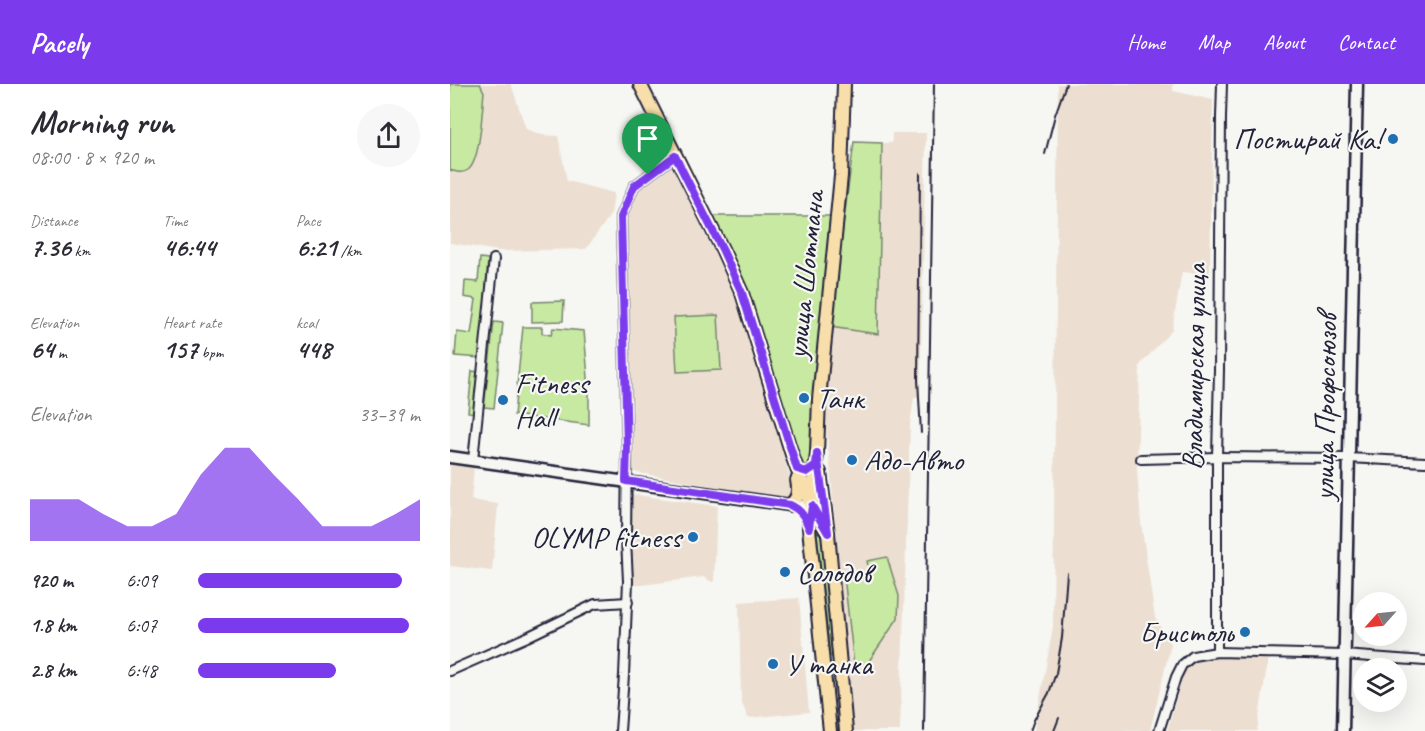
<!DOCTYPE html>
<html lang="en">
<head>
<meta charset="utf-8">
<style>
	body { margin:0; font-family:Caveat,sans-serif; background:#f7f7f7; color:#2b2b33; height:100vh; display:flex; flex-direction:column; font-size:22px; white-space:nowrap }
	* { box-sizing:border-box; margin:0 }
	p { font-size:20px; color:#7c7c81 }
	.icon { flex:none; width:33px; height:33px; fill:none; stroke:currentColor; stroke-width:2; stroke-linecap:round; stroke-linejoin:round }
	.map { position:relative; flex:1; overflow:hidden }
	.side { display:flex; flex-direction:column; background:#fff; width:450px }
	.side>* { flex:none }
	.needle { width:39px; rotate:243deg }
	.controls { position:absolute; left:903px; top:508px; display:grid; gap:12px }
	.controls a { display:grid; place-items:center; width:54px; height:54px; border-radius:50%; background:#fff; box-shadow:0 6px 24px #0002; font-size:30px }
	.pin { position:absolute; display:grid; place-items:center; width:51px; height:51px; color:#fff; margin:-62px -26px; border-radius:50% 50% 50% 0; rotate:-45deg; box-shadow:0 0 6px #0007 }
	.pin .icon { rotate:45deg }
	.round { display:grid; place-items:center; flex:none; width:63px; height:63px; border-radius:32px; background:#f7f7f7 }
	.summary { display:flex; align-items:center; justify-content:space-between; height:102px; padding:0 30px }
	h1 { font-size:33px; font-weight:600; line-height:45px }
	.stats { display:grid; grid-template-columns:repeat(3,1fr); gap:9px; height:102px; padding:6px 30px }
	.stats div { display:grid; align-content:center }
	.stats b { font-size:26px; font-weight:600 }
	.stats small { font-size:16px; font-weight:400 }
	.stats p { font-size:16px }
	.chart { height:168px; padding:12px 30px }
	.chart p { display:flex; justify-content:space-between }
	.chart svg { width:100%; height:108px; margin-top:6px; fill:#7c3aed; opacity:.7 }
	ul { padding:0 30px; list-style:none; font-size:20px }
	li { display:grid; grid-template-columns:96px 72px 1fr; align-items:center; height:45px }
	li i { height:15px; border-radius:8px; background:#7c3aed }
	header { display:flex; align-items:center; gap:36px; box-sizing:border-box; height:84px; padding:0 30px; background:#7c3aed; color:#fff }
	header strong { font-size:28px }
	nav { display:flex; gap:33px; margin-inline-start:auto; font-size:21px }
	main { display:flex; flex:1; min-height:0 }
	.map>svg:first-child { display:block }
	.built { fill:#ecdfd1 }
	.green { fill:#c8e9a2; stroke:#75866e; stroke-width:1.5 }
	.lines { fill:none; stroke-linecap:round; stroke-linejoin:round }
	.minor-casing { stroke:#22223b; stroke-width:12 }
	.secondary-casing { stroke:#22223b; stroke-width:15 }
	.primary-casing { stroke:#22223b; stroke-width:16 }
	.minor { stroke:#f6f6f2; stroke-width:8 }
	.secondary { stroke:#f6f6f2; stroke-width:10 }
	.primary { stroke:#f8deab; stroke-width:12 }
	.rail { stroke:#22223b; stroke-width:2 }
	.route-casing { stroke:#fff; stroke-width:12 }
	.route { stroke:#7c3aed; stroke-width:8 }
	.poi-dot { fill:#1f6fb2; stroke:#f6f6f2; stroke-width:2 }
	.labels { text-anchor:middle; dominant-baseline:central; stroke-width:4.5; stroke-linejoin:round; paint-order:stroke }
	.poi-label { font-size:30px; fill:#22223b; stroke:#f6f6f2; text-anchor:start }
	.street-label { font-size:30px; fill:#22223b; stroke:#f6f6f2 }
</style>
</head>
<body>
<header>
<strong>Pacely</strong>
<nav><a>Home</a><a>Map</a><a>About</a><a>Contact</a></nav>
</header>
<main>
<section class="side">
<div class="summary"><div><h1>Morning run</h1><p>08:00 · 8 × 920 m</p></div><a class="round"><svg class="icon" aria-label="share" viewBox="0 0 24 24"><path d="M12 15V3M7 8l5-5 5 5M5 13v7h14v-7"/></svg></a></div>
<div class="stats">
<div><p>Distance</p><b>7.36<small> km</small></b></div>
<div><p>Time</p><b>46:44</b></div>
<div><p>Pace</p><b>6:21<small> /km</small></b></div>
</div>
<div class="stats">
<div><p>Elevation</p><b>64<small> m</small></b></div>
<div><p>Heart rate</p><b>157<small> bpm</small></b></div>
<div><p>kcal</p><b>448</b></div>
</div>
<div class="chart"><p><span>Elevation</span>33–39 m</p>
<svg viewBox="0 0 160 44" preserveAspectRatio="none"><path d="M0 44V27L10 27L20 27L30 33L40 38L50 38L60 33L70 17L80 6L90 6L100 17L110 27L120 38L130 38L140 38L150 33L160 27V44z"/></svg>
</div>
<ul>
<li><b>920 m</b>6:09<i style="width:92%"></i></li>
<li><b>1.8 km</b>6:07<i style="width:95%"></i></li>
<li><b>2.8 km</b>6:48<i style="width:62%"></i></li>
</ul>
</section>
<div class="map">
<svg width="975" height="647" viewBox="0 0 975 647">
	<rect width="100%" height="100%" fill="#f6f6f2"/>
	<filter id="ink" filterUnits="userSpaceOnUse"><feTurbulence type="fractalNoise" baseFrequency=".0167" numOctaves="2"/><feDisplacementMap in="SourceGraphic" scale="12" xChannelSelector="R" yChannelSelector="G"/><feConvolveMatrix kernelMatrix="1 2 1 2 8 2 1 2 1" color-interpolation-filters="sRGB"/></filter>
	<g filter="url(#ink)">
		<g class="built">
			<polygon points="0,0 61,0 76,45 92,51 108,52 117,97 164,109 161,130 136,165 49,167 0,159"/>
			<polygon points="608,0 723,0 723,7 763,16 760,191 732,188 722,246 690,281 687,386 691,439 705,534 721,560 700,647 584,647 603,543"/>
			<polygon points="442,49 476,49 470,314 464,314 460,340 450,647 404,647 376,338 380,243 428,250 432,59 442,59"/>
			<polygon points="206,50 286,208 342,401 341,410 335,415 324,414 174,386 165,159"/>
			<polygon points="0,381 24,384 21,416 48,420 42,487 0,482"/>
			<polygon points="180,410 267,422 264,499 253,493 192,501 181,501"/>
			<polygon points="349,514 359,628 298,634 291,617 289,518"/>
			<polygon points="763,573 818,575 807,647 717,647 734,588 742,575"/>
		</g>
		<g class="green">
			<path d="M0,0H30L34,8C32,25 31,76 18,86C12,90 6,88 0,86Z"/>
			<polygon points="404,58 432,59 428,250 380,243"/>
			<polygon points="262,132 384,132 359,381 352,381 297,205"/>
			<polygon points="30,174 38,175 35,215 37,216 31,274 5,272 7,248 21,250 26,215 14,213 15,197 28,198"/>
			<polygon points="114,217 113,237 82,238 82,218"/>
			<polygon points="268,231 271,286 227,288 224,233"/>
			<polygon points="44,238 53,239 44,324 34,323"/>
			<polygon points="73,243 92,243 92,249 101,251 103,244 134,247 139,305 139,341 64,331"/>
			<polygon points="22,287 29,288 24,329 18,328"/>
			<polygon points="369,448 371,449 384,572 382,573 380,572 367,449"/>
			<polygon points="437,473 449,512 448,534 417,580 404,581 394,492 420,492 417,477"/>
		</g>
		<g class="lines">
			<defs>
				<g id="minor">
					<polyline points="691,375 767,373 898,374 975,378"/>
					<polyline points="23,376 44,175"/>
					<polyline points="767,568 767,373 769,286 771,33 772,0"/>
					<polyline points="0,587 77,553 145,520 178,518"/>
					<polyline points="170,647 174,591 178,497 176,456 177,363 171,133 184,102 225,72"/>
					<polyline points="709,647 726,593 732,581 743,572 767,568 894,571 975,577"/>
				</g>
				<g id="secondary">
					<polyline points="0,373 340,421 361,422"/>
					<polyline points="893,647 907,0"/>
				</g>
				<g id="primary">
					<polyline points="190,0 273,167 292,209 343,374 361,422 378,449"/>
					<polyline points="370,388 378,449 396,647"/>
					<path d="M340,421C349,414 349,407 347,396"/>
					<polyline points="380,647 359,444 367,369 369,315 391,92 394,0"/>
				</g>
			</defs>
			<use href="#minor" class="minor-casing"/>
			<use href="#secondary" class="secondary-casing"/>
			<use href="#primary" class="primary-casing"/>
			<use href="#minor" class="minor"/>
			<use href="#secondary" class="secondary"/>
			<use href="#primary" class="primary"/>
			<g class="rail">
				<polyline points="595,70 605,31 616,0"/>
				<polyline points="470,89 468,296 471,349"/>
				<polyline points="474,647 484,0"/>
				<polyline points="580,647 584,636 599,609 606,589 612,554 617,489"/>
				<polyline points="604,647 609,634"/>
			</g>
		</g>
	</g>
	<g class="lines" filter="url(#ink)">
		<defs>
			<path id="route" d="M225,72L273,167L292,209L347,385L357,388L366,382L367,369L378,449L362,422L359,444C355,433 351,426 340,421L176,397L177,363L171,133L184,102Z"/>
		</defs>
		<use href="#route" class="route-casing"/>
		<use href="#route" class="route"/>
	</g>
	<g class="poi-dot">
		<circle cx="943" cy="55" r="6"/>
		<circle cx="354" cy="314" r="6"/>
		<circle cx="53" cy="316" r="6"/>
		<circle cx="402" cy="376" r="6"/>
		<circle cx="243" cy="453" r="6"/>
		<circle cx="335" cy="488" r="6"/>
		<circle cx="795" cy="548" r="6"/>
		<circle cx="323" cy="580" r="6"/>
	</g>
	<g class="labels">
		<g class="poi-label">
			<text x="931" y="55" text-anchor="end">Постирай Ка!</text>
			<text x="65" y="299">Fitness<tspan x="65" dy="34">Hall</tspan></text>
			<text x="366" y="314">Танк</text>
			<text x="414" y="376">Адо-Авто</text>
			<text x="231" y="453" text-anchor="end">OLYMP fitness</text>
			<text x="347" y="488">Солодов</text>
			<text x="783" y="548" text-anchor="end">Бристоль</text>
			<text x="335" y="580">У танка</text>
		</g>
		<g class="street-label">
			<text transform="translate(355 191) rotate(-84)">улица Шотмана</text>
			<text transform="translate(744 283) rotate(-89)">Владимирская улица</text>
			<text transform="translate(875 323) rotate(-89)">улица Профсоюзов</text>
		</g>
	</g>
</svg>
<div class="controls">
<a><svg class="needle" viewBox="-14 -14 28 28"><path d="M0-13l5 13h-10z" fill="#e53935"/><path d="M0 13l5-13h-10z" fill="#7c7c81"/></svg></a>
<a><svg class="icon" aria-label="layers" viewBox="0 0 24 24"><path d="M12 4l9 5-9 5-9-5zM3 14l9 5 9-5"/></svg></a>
</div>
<div class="pin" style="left:198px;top:91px;background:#1e9e55"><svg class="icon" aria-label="arrive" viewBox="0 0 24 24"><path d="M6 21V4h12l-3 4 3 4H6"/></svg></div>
</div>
</main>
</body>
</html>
